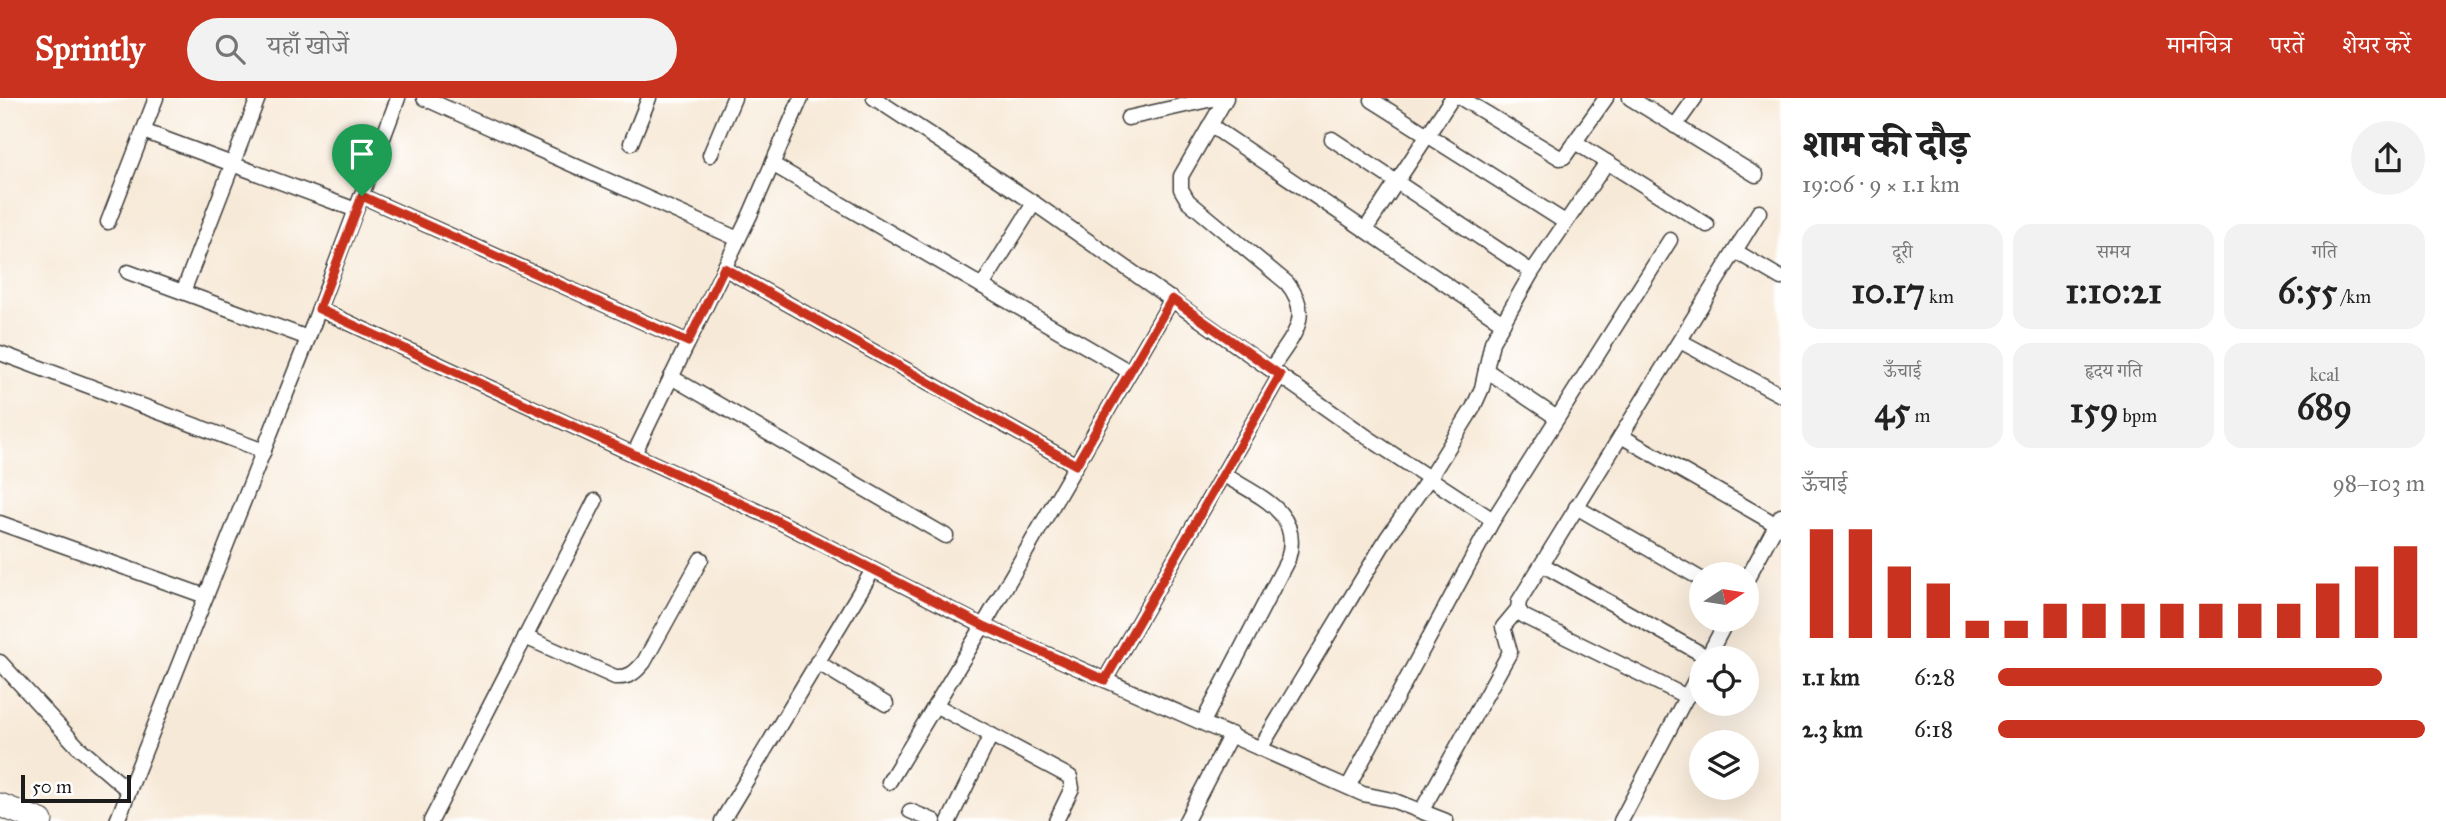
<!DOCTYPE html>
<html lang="hi">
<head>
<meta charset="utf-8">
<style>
	body { margin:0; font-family:"IM FELL Great Primer","Noto Serif Devanagari",serif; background:#f2f2f2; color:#222; height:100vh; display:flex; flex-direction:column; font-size:26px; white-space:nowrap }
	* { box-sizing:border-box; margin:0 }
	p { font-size:23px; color:#767676 }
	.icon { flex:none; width:38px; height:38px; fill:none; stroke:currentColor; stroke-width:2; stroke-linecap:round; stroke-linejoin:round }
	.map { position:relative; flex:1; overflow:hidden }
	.drawer { display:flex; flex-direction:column; background:#fff; width:665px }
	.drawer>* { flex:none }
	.needle { width:46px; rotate:78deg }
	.tools { position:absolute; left:1689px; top:464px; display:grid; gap:14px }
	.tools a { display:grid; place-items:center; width:70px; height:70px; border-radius:50%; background:#fff; box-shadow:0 7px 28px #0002; font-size:35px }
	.scale { position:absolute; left:21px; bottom:18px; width:110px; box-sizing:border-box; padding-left:7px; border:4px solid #1c1c1c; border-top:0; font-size:19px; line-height:24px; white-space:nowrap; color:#1c1c1c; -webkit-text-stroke:5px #fff; paint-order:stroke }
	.pin { position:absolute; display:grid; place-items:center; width:60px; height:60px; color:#fff; margin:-72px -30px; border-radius:50% 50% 50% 0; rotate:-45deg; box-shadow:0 0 7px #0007 }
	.pin .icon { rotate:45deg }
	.round { display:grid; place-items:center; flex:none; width:74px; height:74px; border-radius:37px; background:#f2f2f2 }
	.overview { display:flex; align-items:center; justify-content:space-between; height:119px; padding:0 21px }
	h1 { font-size:38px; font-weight:800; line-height:52px }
	.figures { display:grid; grid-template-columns:repeat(3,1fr); gap:10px; height:119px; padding:7px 21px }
	.figures div { display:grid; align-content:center; border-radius:18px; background:#f2f2f2; text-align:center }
	.figures b { font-size:35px; font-weight:800 }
	.figures small { font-size:19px; font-weight:400 }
	.figures p { font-size:19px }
	.chart { height:196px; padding:14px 21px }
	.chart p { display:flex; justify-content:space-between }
	.chart svg { width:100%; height:126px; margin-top:7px; stroke:#c8321e; stroke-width:6 }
	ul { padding:0 21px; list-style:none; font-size:23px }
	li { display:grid; grid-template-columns:112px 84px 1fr; align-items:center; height:52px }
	li i { height:18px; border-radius:9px; background:#c8321e }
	header { display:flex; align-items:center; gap:42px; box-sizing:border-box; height:98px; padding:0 35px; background:#c8321e; color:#fff }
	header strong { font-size:33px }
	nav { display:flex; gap:38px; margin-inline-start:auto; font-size:24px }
	.search { width:490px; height:63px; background:#f2f2f2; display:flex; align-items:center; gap:18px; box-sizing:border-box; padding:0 24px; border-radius:38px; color:#767676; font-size:26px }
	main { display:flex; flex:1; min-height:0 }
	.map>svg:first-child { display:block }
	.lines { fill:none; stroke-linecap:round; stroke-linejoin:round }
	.street-casing { stroke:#3d3b38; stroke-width:17 }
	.primary-casing { stroke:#3d3b38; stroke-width:25 }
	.street { stroke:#fff; stroke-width:14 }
	.primary { stroke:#fff; stroke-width:23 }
	.route-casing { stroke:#fff; stroke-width:14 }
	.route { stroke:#c8321e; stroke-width:9 }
</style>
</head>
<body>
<header>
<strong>Sprintly</strong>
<div class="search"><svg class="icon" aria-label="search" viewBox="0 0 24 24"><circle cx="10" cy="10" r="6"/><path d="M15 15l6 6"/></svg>यहाँ खोजें</div>
<nav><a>मानचित्र</a><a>परतें</a><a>शेयर करें</a></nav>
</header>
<main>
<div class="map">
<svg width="1781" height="723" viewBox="0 0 1781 723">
	<rect width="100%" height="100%" fill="#fff"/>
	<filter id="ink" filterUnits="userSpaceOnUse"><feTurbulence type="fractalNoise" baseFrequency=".0143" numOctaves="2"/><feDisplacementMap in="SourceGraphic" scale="14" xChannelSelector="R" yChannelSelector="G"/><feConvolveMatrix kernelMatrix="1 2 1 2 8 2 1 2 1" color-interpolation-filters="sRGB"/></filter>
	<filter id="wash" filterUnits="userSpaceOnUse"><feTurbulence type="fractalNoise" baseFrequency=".00686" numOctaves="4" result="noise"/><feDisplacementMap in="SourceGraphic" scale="28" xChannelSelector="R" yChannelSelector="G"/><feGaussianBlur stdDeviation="1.57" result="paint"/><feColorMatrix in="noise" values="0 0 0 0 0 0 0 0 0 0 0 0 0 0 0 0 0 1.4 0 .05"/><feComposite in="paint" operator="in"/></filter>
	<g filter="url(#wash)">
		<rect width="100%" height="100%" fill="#f7e9d7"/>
	</g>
	<g filter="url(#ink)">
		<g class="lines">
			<defs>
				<g id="street">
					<polyline points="424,0 738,141"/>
					<polyline points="874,0 1034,105 1367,339 1493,422"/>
					<path d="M1226,0L1181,78V91L1188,103L1287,185C1315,219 1291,240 1271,271"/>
					<polyline points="1461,0 1560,60 1564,59 1606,0"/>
					<polyline points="1630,0 1756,77"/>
					<polyline points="1372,2 1565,124"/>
					<polyline points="1128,20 1217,0"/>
					<polyline points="1210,27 1503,225"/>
					<polyline points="1675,28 1695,0"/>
					<polyline points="143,33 356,112"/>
					<polyline points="1332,41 1532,174"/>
					<polyline points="1575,44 1707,127"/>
					<polyline points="631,45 649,0"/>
					<polyline points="710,57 734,0"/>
					<polyline points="772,66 1130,274"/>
					<polyline points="362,98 688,244"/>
					<polyline points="108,124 156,0"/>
					<polyline points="1365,132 1452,0"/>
					<polyline points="1735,153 1781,180"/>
					<polyline points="724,170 1076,367"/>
					<polyline points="128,174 308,240"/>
					<polyline points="982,188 1034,105"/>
					<polyline points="183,194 258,0"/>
					<polyline points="319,211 774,421 983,528 1363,696 1392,702 1446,723"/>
					<polyline points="1680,243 1781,297"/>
					<polyline points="0,255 264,353"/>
					<polyline points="1486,272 1557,320"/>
					<polyline points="671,279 946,438"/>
					<polyline points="1621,338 1777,427"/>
					<polyline points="634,356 750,117 801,0"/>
					<polyline points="1576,409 1701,481"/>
					<polyline points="0,425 205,498"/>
					<polyline points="1543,467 1707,559"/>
					<polyline points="1746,483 1781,418"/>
					<polyline points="1518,511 1523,518 1687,599"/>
					<path d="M525,539L615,579C629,580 635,575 644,564L701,461"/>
					<polyline points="1707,560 1727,522"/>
					<polyline points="0,564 78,649 129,693"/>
					<polyline points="817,564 886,606"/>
					<polyline points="1105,582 1280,277"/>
					<polyline points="935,607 1070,679 1072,690 1056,723"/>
					<path d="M1203,624L1288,461C1303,413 1257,398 1223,376"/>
					<polyline points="1261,649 1387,440 1430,379 1473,310 1482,290 1492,244 1532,174 1607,64"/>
					<polyline points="889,684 983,528 1172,201"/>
					<polyline points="1348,689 1493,422 1670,142"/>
					<polyline points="1422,712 1510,554 1503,529 1518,511 1519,503 1759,114"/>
					<polyline points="910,713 934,723"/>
					<polyline points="117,723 305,248 398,0"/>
					<polyline points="431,723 595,403"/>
					<polyline points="722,723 873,472"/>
					<polyline points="949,723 991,637"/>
					<polyline points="1186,723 1231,636"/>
					<polyline points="1621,723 1701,571"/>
				</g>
				<polyline id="primary" points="0,707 41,723"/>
			</defs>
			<use href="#street" class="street-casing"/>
			<use href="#primary" class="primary-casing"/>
			<use href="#street" class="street"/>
			<use href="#primary" class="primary"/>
		</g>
	</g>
	<g class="lines" filter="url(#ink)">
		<defs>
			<polygon id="route" points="362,98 688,244 724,170 1076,367 1172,201 1280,277 1105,582 984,528 774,421 319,211"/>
		</defs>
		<use href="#route" class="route-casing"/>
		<use href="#route" class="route"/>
	</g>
</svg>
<div class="tools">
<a><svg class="needle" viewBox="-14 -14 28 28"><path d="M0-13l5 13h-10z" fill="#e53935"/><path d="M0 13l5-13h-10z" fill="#767676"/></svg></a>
<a><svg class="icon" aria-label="locate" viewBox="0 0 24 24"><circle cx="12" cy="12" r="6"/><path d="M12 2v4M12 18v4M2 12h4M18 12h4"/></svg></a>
<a><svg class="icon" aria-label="layers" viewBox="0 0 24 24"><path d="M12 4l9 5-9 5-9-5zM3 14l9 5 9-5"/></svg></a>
</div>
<div class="scale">50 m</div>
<div class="pin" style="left:362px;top:98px;background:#1e9e55"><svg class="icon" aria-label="arrive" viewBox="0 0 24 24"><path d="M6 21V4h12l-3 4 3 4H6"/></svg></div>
</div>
<section class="drawer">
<div class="overview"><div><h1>शाम की दौड़</h1><p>19:06 · 9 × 1.1 km</p></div><a class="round"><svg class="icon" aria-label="share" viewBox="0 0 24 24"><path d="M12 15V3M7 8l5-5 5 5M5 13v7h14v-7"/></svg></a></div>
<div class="figures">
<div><p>दूरी</p><b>10.17<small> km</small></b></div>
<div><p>समय</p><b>1:10:21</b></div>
<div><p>गति</p><b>6:55<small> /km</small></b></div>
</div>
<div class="figures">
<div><p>ऊँचाई</p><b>45<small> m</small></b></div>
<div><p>हृदय गति</p><b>159<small> bpm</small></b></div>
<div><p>kcal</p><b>689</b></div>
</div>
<div class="chart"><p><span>ऊँचाई</span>98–103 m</p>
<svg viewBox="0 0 160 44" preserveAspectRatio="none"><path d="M5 44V6M15 44V6M25 44V19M35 44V25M45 44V38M55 44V38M65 44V32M75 44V32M85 44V32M95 44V32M105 44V32M115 44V32M125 44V32M135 44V25M145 44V19M155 44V12"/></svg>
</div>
<ul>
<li><b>1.1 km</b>6:28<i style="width:90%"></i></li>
<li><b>2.3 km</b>6:18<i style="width:100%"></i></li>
</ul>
</section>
</main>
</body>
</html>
